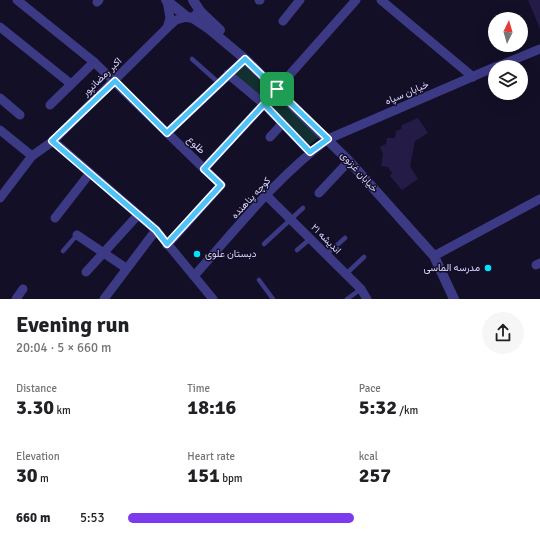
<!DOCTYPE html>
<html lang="en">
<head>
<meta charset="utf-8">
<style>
	body { margin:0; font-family:Signika,Vazirmatn,sans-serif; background:#f6f6f6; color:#202124; height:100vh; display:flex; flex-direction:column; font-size:15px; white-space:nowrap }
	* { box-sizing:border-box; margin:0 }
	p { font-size:13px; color:#757577 }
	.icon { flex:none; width:22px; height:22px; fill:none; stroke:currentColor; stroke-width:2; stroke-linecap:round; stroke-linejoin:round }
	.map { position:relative; height:299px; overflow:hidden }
	.sheet { display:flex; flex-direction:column; background:#fff; flex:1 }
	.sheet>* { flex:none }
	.needle { width:26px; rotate:5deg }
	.buttons { position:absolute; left:488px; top:12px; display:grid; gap:8px }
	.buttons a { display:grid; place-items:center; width:40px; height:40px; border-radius:50%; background:#fff; box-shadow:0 4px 16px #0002; font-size:20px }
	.pin { position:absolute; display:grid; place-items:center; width:34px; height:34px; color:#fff; margin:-17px; border-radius:8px; box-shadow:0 2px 6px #0006 }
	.round { display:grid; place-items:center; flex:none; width:42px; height:42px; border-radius:21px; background:#f6f6f6 }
	.summary { display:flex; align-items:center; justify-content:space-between; height:68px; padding:0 16px }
	h1 { font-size:22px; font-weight:700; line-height:30px }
	.metrics { display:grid; grid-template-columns:repeat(3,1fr); gap:6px; height:68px; padding:4px 16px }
	.metrics div { display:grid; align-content:center }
	.metrics b { font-size:20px; font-weight:700 }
	.metrics small { font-size:11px; font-weight:400 }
	.metrics p { font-size:11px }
	ul { padding:0 16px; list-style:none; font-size:13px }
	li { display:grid; grid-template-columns:64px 48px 1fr; align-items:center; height:30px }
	li i { height:10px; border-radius:5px; background:#7c3aed }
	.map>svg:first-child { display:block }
	.green { fill:#12302f }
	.building { fill:#241b47 }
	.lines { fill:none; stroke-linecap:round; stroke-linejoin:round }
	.service { stroke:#3d3a85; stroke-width:4.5 }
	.minor { stroke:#3d3a85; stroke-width:9 }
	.tertiary { stroke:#3d3a85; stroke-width:10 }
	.route-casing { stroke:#fff; stroke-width:8 }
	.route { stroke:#4fc3f7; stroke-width:5 }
	.poi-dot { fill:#00e5ff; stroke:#130f26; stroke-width:1.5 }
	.labels { text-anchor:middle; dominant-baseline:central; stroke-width:3; stroke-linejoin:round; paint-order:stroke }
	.street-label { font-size:10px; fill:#d9d4ff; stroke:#130f26 }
	.poi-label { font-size:10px; fill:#d9d4ff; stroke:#130f26; text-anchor:start }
</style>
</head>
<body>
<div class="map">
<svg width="540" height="299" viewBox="0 0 540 299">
	<rect width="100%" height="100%" fill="#130f26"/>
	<polygon class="green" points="247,63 319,137 308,146 233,75"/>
	<g class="building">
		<polygon points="528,0 540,0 540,29"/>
		<polygon points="418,118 428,133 415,141 410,166 418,179 402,190 390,176 392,173 388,167 381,166 383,154 380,147 386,144 387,138 395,138 396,131 401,129 402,125"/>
	</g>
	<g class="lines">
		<g class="service">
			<polyline points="192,59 219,83"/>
			<polyline points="264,244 303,208"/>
			<polyline points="297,250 310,239"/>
			<polyline points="63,251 77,235"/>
			<polyline points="326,255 345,238"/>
			<polyline points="346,274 364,257"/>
			<polyline points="259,280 273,299"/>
			<polyline points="347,299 361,289"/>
		</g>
		<g class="minor">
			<polyline points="17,0 94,62"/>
			<polyline points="259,0 260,0"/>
			<polyline points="381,0 473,77"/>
			<polyline points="167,1 170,18 167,28"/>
			<polyline points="97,2 99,0"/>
			<polyline points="283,21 300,0"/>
			<polyline points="0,27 71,84"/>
			<polyline points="496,67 540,49"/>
			<polyline points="228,74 264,104 310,152"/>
			<polyline points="277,89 356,0"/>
			<polyline points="0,98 20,115"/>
			<polyline points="50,105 94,62 221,185 167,245"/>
			<polyline points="0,130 32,156"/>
			<polyline points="167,133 245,59"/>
			<polyline points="270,137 282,124"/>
			<polyline points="53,141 156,230 213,299"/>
			<polyline points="204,169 264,104"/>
			<polyline points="319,193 349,161"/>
			<polyline points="267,196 361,289 367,299"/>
			<polyline points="0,198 32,156 53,141 167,28 176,20 187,17"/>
			<polyline points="55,218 90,173"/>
			<polyline points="77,235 126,268"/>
			<polyline points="434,256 540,199"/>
			<polyline points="536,265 540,263"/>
			<polyline points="86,272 138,215"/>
			<path d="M194,276C236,229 277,177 328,139L495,67"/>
			<polyline points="16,299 23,289"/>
			<polyline points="104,299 156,230"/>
		</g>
		<g class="tertiary">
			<polyline points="166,0 187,17 193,18 200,11 193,0"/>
			<polyline points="200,11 220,30"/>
			<polyline points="193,18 208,28 245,59 349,161 434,256 454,299"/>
		</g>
	</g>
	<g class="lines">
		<defs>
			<polygon id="route" points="245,59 328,139 310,152 264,104 204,169 221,185 167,244 156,230 52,141 115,81 167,133"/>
		</defs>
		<use href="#route" class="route-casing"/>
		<use href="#route" class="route"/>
	</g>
	<g class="poi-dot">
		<circle cx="197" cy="254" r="4"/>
		<circle cx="488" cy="268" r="4"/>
	</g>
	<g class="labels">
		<g class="street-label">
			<text transform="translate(102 77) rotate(-44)">اکبر رمضانپور</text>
			<text transform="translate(407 93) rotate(-23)">خیابان سپاه</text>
			<text transform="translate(196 145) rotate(44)">طلوع</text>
			<text transform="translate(359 172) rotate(48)">خیابان غزنوی</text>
			<text transform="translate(251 198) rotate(-47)">کوچه پناهنده</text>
			<text transform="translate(326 239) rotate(45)">اندیشه ۲۱</text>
		</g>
		<g class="poi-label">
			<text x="205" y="254">دبستان علوی</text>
			<text x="480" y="268" text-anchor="end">مدرسه الماسی</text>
		</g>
	</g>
</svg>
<div class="buttons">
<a><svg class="needle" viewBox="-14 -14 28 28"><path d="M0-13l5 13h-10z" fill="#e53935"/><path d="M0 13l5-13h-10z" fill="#757577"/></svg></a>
<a><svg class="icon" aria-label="layers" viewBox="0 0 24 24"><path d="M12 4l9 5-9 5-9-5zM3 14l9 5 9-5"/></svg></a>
</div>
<div class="pin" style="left:277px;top:89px;background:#1e9e55"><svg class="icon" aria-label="arrive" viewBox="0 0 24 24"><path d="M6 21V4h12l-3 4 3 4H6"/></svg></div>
</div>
<section class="sheet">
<div class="summary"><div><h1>Evening run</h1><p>20:04 · 5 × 660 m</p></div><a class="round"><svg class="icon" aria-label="share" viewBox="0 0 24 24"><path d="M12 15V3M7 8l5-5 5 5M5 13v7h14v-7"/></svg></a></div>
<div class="metrics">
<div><p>Distance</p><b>3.30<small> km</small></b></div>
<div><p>Time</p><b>18:16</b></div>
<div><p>Pace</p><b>5:32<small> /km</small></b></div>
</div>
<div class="metrics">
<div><p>Elevation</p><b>30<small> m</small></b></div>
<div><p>Heart rate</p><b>151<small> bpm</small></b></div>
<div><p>kcal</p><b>257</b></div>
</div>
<ul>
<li><b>660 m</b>5:53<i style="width:57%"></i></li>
</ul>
</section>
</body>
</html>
